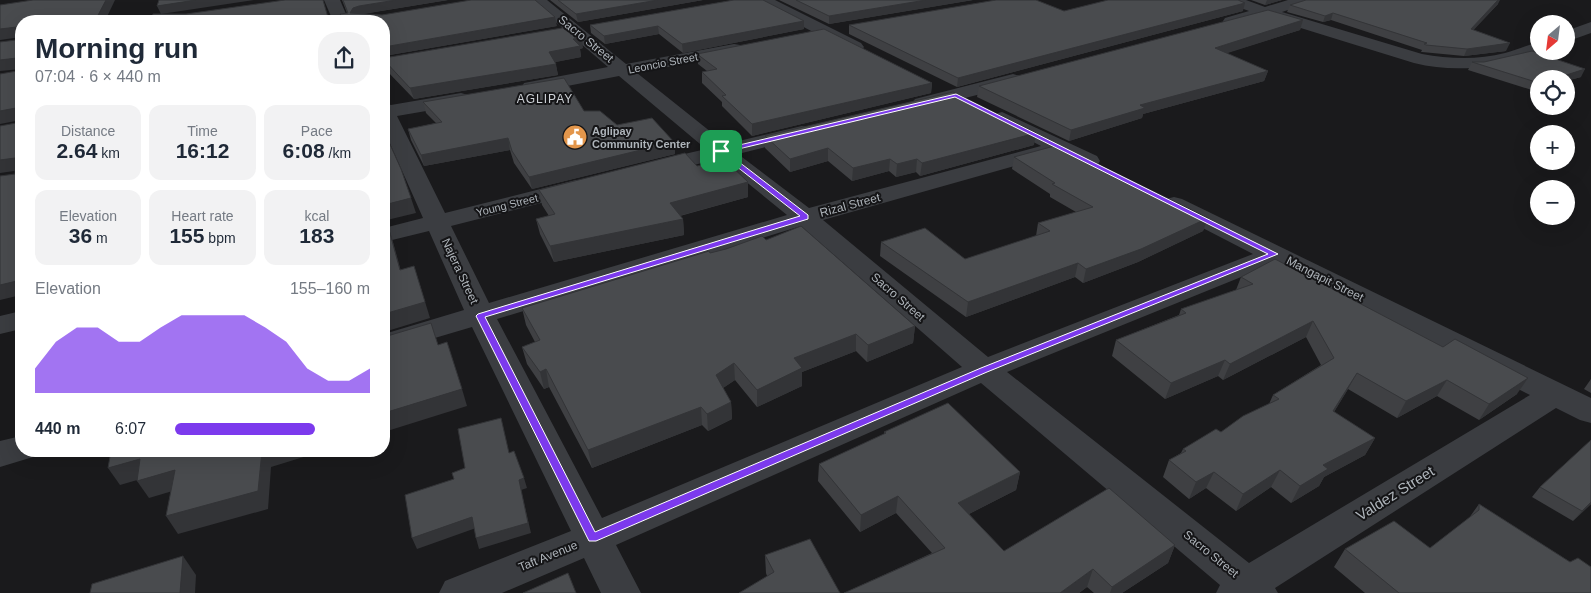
<!DOCTYPE html>
<html lang="en">
<head>
<meta charset="utf-8">
<style>
	body { margin:0; font-family:Helvetica,sans-serif; background:#f2f2f3; color:#1f2937; height:100vh; display:flex; flex-direction:column; font-size:19px; white-space:nowrap }
	* { box-sizing:border-box; margin:0 }
	p { font-size:16px; color:#747a83 }
	.icon { flex:none; width:28px; height:28px; fill:none; stroke:currentColor; stroke-width:2; stroke-linecap:round; stroke-linejoin:round }
	.map { position:relative; flex:1; overflow:hidden }
	.sheet { position:absolute; left:15px; top:15px; width:375px; height:442px; display:flex; flex-direction:column; background:#fff; border-radius:20px; box-shadow:0 5px 20px #0002 }
	.sheet>* { flex:none }
	.needle { width:32px; rotate:208deg }
	.buttons { position:absolute; left:1530px; top:15px; display:grid; gap:10px }
	.buttons a { display:grid; place-items:center; width:45px; height:45px; border-radius:50%; background:#fff; box-shadow:0 5px 20px #0002; font-size:25px }
	.pin { position:absolute; display:grid; place-items:center; width:42px; height:42px; color:#fff; margin:-21px; border-radius:10px; box-shadow:0 2px 8px #0006 }
	.round { display:grid; place-items:center; flex:none; width:52px; height:52px; border-radius:20px; background:#f2f2f3 }
	.summary { display:flex; align-items:center; justify-content:space-between; height:85px; padding:0 20px }
	h1 { font-size:28px; font-weight:700; line-height:38px }
	.metrics { display:grid; grid-template-columns:repeat(3,1fr); gap:8px; height:85px; padding:5px 20px }
	.metrics div { display:grid; align-content:center; border-radius:12px; background:#f2f2f3; text-align:center }
	.metrics b { font-size:21px; font-weight:700 }
	.metrics small { font-size:14px; font-weight:400 }
	.metrics p { font-size:14px }
	.chart { height:140px; padding:10px 20px }
	.chart p { display:flex; justify-content:space-between }
	.chart svg { width:100%; height:90px; margin-top:5px; fill:#7c3aed; opacity:.7 }
	ul { padding:0 20px; list-style:none; font-size:16px }
	li { display:grid; grid-template-columns:80px 60px 1fr; align-items:center; height:38px }
	li i { height:12px; border-radius:6px; background:#7c3aed }
	.map>svg:first-child { display:block }
	.lines { fill:none; stroke-linecap:round; stroke-linejoin:round }
	.minor { fill:#3b3d41; fill-rule:evenodd }
	.wall { fill:#3f4043 }
	.shaded-wall { fill:#333437 }
	.building { fill:#494b4e; stroke:#333437 }
	.route { fill:#7c3aed; stroke:#fff; fill-rule:evenodd }
	.labels { text-anchor:middle; dominant-baseline:central; stroke-width:4; stroke-linejoin:round; paint-order:stroke }
	.far-street-label { font-size:11px; fill:#aeb4ba; stroke:#151517 }
	.far-poi-label { font-size:11px; font-weight:bold; fill:#aeb4ba; stroke:#151517; text-anchor:start }
	.street-label { font-size:12px; fill:#aeb4ba; stroke:#151517 }
	.far-quarter-label { font-size:12px; letter-spacing:1px; fill:#ced2d7; stroke:#151517 }
	.near-street-label { font-size:15px; fill:#aeb4ba; stroke:#151517 }
</style>
</head>
<body>
<div class="map">
<svg width="1591" height="593" viewBox="0 0 1591 593">
	<rect width="100%" height="100%" fill="#1a1a1c"/>
	<g class="lines">
		<g class="minor">
			<polygon points="324,0 340,0 349,21 333,21"/>
			<path d="M530,0H547L626,64L734,44L740,45L743,49L740,53L637,73L726,144L802,126L809,128L812,132L809,136L738,154L809,208L1041,146L995,122L992,118L995,114L1002,112L1097,156L1100,161L1097,166L1089,168L1081,166L1057,154L823,220L988,357L1253,254L1166,209L1162,204L1166,199L1174,197L1182,199L1591,398V423L1580,420L1556,408L1275,588L1278,593H1216L1220,585L981,383L616,545L641,593H601L584,558L502,593H439L445,581L571,531L472,327L384,353V334L464,310L429,231L384,242V228L423,218L384,130V103L391,105L461,93L468,95L471,99L468,103L461,105L397,116L445,213L576,180L584,182L587,187L584,192L451,226L489,303L787,215L718,159L654,175L646,173L643,168L646,163L706,149L619,76L531,93L524,91L522,87L524,83L608,67ZM801,226L962,367L602,518L497,319ZM1273,264L1530,395L1249,563L1007,372Z"/>
			<polygon points="755,0 775,0 861,43 864,47 861,51 855,52 849,51 758,3"/>
			<path d="M1224,0H1246L1265,7L1288,0H1312L1309,3L1282,12L1422,54C1450,59 1478,60 1505,53C1516,50 1527,45 1539,42V51H1543C1501,67 1459,74 1414,63L1265,17L1231,26L1225,24L1223,21L1225,18L1249,11L1227,3Z"/>
			<polygon points="1591,22 1591,33 1566,42 1566,31"/>
			<polygon points="1013,74 1020,76 1022,80 1020,84 922,109 915,107 912,103 915,99"/>
			<polygon points="21,311 21,329 0,334 0,316"/>
			<polygon points="21,436 21,451 36,451 33,457 0,467 0,441"/>
		</g>
	</g>
	<g class="wall">
		<polygon points="342,0 448,0 363,14 557,26 384,56 384,21 342,21 340,14 347,13"/>
		<polygon points="550,0 703,0 578,22"/>
		<polygon points="734,0 804,29 683,53 659,34 605,44 591,33 590,25"/>
		<polygon points="779,0 973,0 829,24"/>
		<polygon points="1251,0 1282,0 1265,5"/>
		<polygon points="1498,4 1473,30 1506,51 1464,56 1422,52 1421,52 1422,50 1331,20 1323,22 1287,12 1290,5"/>
		<polygon points="1064,11 1243,11 957,87 849,34 849,25"/>
		<polygon points="1303,20 1300,30 1226,53 1268,71 1264,81 1143,114 1142,118 1069,141 977,97 979,86"/>
		<polygon points="583,48 580,49 581,57 555,62 558,75 414,99 386,70 384,62 384,58"/>
		<polygon points="697,54 932,83 931,93 752,136 722,106 722,102 702,83 702,72 707,71 698,64"/>
		<polygon points="1472,62 1581,77 1566,81 1566,79 1539,79 1539,90 1535,91 1468,70"/>
		<polygon points="423,102 584,111 617,125 674,142 675,154 532,189 514,163 510,150 424,166 411,140 408,129 436,123 426,113"/>
		<polygon points="765,136 1034,145 920,176 916,172 896,177 889,171 852,181 828,161 790,172 765,148"/>
		<polygon points="1014,157 1208,218 1203,231 1138,262 1083,283 1075,277 966,317 880,256 881,242 965,259 1036,236 1038,223 1076,212 1050,197 1050,194 1012,169"/>
		<polygon points="697,166 748,182 748,197 680,216 683,219 684,235 554,262 540,234 536,219 549,216 542,205 539,190"/>
		<polygon points="766,240 915,326 913,343 867,362 856,351 802,372 802,386 757,407 735,380 723,388 731,402 732,419 708,431 702,425 592,468 549,387 544,389 527,364 522,347 535,342 526,325 522,308 710,253"/>
		<polygon points="1241,277 1517,394 1479,420 1437,396 1397,418 1348,389 1334,412 1375,438 1365,455 1324,477 1319,486 1291,503 1271,487 1236,511 1206,488 1189,499 1163,477 1169,460 1181,453 1183,449 1221,432 1269,404 1273,395 1321,365 1306,337 1223,380 1218,376 1165,399 1112,356 1116,340 1179,315 1181,309 1236,290"/>
		<polygon points="1591,379 1591,393 1584,389"/>
		<polygon points="884,432 1020,472 1016,490 969,514 1004,551 1175,545 1168,563 1122,593 1094,593 1087,587 1079,593 844,593 932,553 896,513 860,532 818,481 819,464 884,434"/>
		<polygon points="1591,440 1591,504 1573,521 1532,497 1540,487"/>
		<polygon points="1479,504 1570,562 1591,593 1365,593 1334,567 1345,549 1430,548 1469,518"/>
		<polygon points="765,555 840,593 767,576 766,573"/>
	</g>
	<g class="shaded-wall">
		<polygon points="106,0 115,0 105,21 95,21"/>
		<polygon points="196,0 254,0 161,14 157,6"/>
		<polygon points="396,0 448,0 362,14 350,13 353,8 359,6"/>
		<polygon points="658,0 703,0 578,22 576,14"/>
		<polygon points="926,0 973,0 829,24 829,16"/>
		<polygon points="1267,0 1282,0 1265,5"/>
		<polygon points="1498,0 1500,0 1498,4 1468,36 1471,29"/>
		<polygon points="1245,3 1243,11 957,87 958,78"/>
		<polygon points="1333,13 1331,20 1323,22 1325,16"/>
		<polygon points="555,17 557,26 384,56 384,47"/>
		<polygon points="1303,20 1300,30 1212,58 1215,48"/>
		<polygon points="804,21 804,29 683,53 682,44"/>
		<polygon points="658,26 659,34 605,44 604,36"/>
		<polygon points="17,27 21,37 0,40 0,29"/>
		<polygon points="582,38 583,48 580,49 581,57 551,63 549,52 573,39"/>
		<polygon points="1510,43 1506,51 1464,56 1467,49"/>
		<polygon points="17,58 21,69 0,71 0,60"/>
		<polygon points="556,64 558,75 414,99 410,88"/>
		<polygon points="1585,69 1581,77 1566,81 1566,79 1554,79"/>
		<polygon points="1268,71 1264,81 1143,114 1142,118 1069,141 1071,130 1140,105"/>
		<polygon points="932,83 931,93 752,136 752,124"/>
		<polygon points="1539,84 1539,90 1535,91"/>
		<polygon points="16,108 21,120 0,124 0,111"/>
		<polygon points="1036,133 1034,145 920,176 922,163"/>
		<polygon points="508,138 510,150 424,166 421,155"/>
		<polygon points="674,142 675,154 532,189 529,177"/>
		<polygon points="828,148 828,161 790,172 790,159"/>
		<polygon points="15,158 21,170 0,173 0,160"/>
		<polygon points="890,159 889,171 852,181 853,168"/>
		<polygon points="917,159 916,172 896,177 897,164"/>
		<polygon points="748,182 748,197 671,218 670,203"/>
		<polygon points="411,198 416,213 387,220 389,225 384,227 384,205"/>
		<polygon points="1208,218 1203,231 1138,262 1083,283 1086,269"/>
		<polygon points="683,219 684,235 554,262 550,246"/>
		<polygon points="388,226 393,242 405,286 400,270"/>
		<polygon points="1078,263 1075,277 966,317 968,302"/>
		<polygon points="21,280 21,295 0,300 0,285"/>
		<polygon points="419,282 430,318 384,332 384,314"/>
		<polygon points="1313,321 1306,337 1223,380 1230,364"/>
		<polygon points="915,326 913,343 867,362 868,345"/>
		<polygon points="856,334 856,351 802,372 802,386 757,407 757,390 794,358"/>
		<polygon points="1225,360 1218,376 1165,399 1171,383"/>
		<polygon points="734,363 735,380 717,392 716,375"/>
		<polygon points="546,369 549,387 544,389 540,372"/>
		<polygon points="1357,373 1348,389 1324,428 1333,411"/>
		<polygon points="1528,378 1517,394 1479,420 1489,404"/>
		<polygon points="1447,380 1437,396 1397,418 1406,401"/>
		<polygon points="462,389 467,406 384,432 384,413"/>
		<polygon points="731,402 732,419 708,431 707,414"/>
		<polygon points="701,407 702,425 592,468 588,450"/>
		<polygon points="1375,438 1365,455 1324,477 1319,486 1291,503 1300,486 1323,465"/>
		<polygon points="262,451 323,451 271,467 268,509 178,534 166,516"/>
		<polygon points="140,459 151,476 120,485 108,468"/>
		<polygon points="175,470 186,487 149,498 137,481"/>
		<polygon points="1280,470 1271,487 1236,511 1243,494"/>
		<polygon points="1020,472 1016,490 955,521 958,503"/>
		<polygon points="1214,472 1206,488 1189,499 1196,482"/>
		<polygon points="524,478 527,488 521,490 531,533 479,549 476,538 519,480"/>
		<polygon points="898,496 896,513 860,532 861,515"/>
		<polygon points="1591,502 1591,504 1573,521 1582,511"/>
		<polygon points="472,517 476,528 417,549 412,538"/>
		<polygon points="1175,545 1168,563 1122,593 1110,593 1112,587"/>
		<polygon points="183,556 196,575 195,593 180,593"/>
		<polygon points="1093,569 1087,587 1079,593 1060,593"/>
	</g>
	<g class="building">
		<polygon points="33,0 106,0 95,21 21,21 21,280 0,285 0,176 15,174 15,158 0,160 0,126 16,123 16,108 0,111 0,74 17,71 17,58 0,60 0,42 16,40 17,38 17,27 0,29 0,5"/>
		<polygon points="159,0 196,0 157,6"/>
		<polygon points="285,0 323,0 329,21 151,21 153,14 186,14"/>
		<polygon points="343,0 396,0 359,6 353,8 350,13 382,15 471,0 535,0 555,17 384,47 384,21 346,21 340,14 348,13"/>
		<polygon points="558,0 658,0 576,14"/>
		<polygon points="734,0 763,0 804,21 682,44 658,26 604,36 590,25"/>
		<polygon points="796,0 926,0 829,16"/>
		<polygon points="996,0 1036,0 1064,11 1108,0 1238,0 1245,3 958,78 849,25"/>
		<polygon points="1306,0 1498,0 1471,29 1510,43 1467,49 1426,45 1424,44 1427,43 1333,13 1325,16 1290,5"/>
		<polygon points="1268,10 1303,20 1215,48 1268,71 1140,105 1145,108 1071,130 979,86"/>
		<polygon points="568,27 582,38 573,39 580,46 549,52 556,64 410,88 384,60 384,58"/>
		<polygon points="824,29 932,83 752,124 722,96 726,95 702,72 717,69 697,54"/>
		<polygon points="1532,51 1585,69 1554,79 1539,79 1539,83 1472,62 1484,62"/>
		<polygon points="564,78 584,111 600,111 617,125 652,118 674,142 529,177 512,151 508,138 421,155 408,129 442,122 423,102"/>
		<polygon points="953,92 1036,133 922,163 917,159 897,164 890,159 853,168 828,148 790,159 765,136"/>
		<polygon points="384,131 401,169 411,198 384,205"/>
		<polygon points="1058,145 1208,218 1141,249 1086,269 1078,263 968,302 881,242 925,228 965,259 1050,231 1038,223 1093,207 1052,184 1055,183 1014,157"/>
		<polygon points="685,153 697,166 724,159 748,182 670,203 683,219 550,246 536,219 555,214 539,190"/>
		<polygon points="388,226 400,270 414,266 425,302 384,314 384,227"/>
		<polygon points="801,226 915,326 868,345 856,334 794,358 802,368 757,390 734,363 716,375 731,402 707,414 701,407 588,450 546,369 540,372 522,347 540,340 522,308 709,251 710,253 726,249 762,236 766,240"/>
		<polygon points="1275,259 1443,347 1455,339 1528,378 1489,404 1447,380 1406,401 1357,373 1333,411 1375,438 1323,465 1328,469 1300,486 1280,470 1243,494 1214,472 1196,482 1169,460 1186,451 1183,449 1216,429 1221,432 1243,416 1279,399 1273,395 1334,358 1313,321 1230,364 1225,360 1171,383 1116,340 1186,313 1181,309 1253,284 1241,277"/>
		<polygon points="431,323 438,345 447,342 462,389 384,413 384,337"/>
		<polygon points="948,403 1020,472 958,503 1004,551 1109,488 1175,545 1112,587 1093,569 1060,593 844,593 945,548 898,496 861,515 819,464 886,433 884,432"/>
		<polygon points="501,418 509,453 514,451 524,478 519,480 528,523 476,538 472,517 412,538 405,495 454,479 452,473 465,468 458,429"/>
		<polygon points="1591,440 1591,502 1582,511 1540,487"/>
		<polygon points="111,451 262,451 258,491 166,516 175,470 137,481 140,459 108,468"/>
		<polygon points="1479,504 1570,562 1578,558 1591,567 1591,593 1399,593 1345,549 1394,521 1430,548 1479,510"/>
		<polygon points="810,539 840,593 739,593 774,572 765,555"/>
		<polygon points="183,556 180,593 90,593 92,584"/>
		<polygon points="568,573 576,593 523,593"/>
	</g>
	<path class="route" d="M956,94L1278,254L987,372L596,541H589L476,316L478,314L800,216L718,152V150ZM955,97L1268,254L981,368L595,532L485,317L808,219V215L726,152Z"/>
	<defs>
		<symbol id="civic-disc" viewBox="-11 -11 22 22"><circle r="9.5" fill="#e3964b" stroke="#151517"/><path d="M-.6-6.5H3V-4.5H.6V-3L4-1V1h2V6H-6V1h2V-1L-.6-3ZM-1.2 2.5V6h2.4V2.5Z" fill="#fff"/></symbol>
	</defs>
	<g fill-rule="evenodd">
		<use href="#civic-disc" x="561" y="123" width="28" height="28"/>
	</g>
	<g class="labels">
		<g class="far-street-label">
			<text transform="translate(663 63) rotate(-11)">Leoncio Street</text>
			<text transform="translate(507 205) rotate(-14)">Young Street</text>
		</g>
		<g class="far-poi-label">
			<text x="592" y="131">Aglipay<tspan x="592" dy="13">Community Center</tspan></text>
		</g>
		<g class="street-label">
			<text transform="translate(586 39) rotate(39)">Sacro Street</text>
			<text transform="translate(850 205) rotate(-15)">Rizal Street</text>
			<text transform="translate(460 271) rotate(65)">Najera Street</text>
			<text transform="translate(1325 279) rotate(27)">Mangapit Street</text>
			<text transform="translate(898 297) rotate(41)">Sacro Street</text>
			<text transform="translate(1211 554) rotate(39)">Sacro Street</text>
			<text transform="translate(548 556) rotate(-22)">Taft Avenue</text>
		</g>
		<g class="far-quarter-label">
			<text x="545" y="99">AGLIPAY</text>
		</g>
		<g class="near-street-label">
			<text transform="translate(1395 493) rotate(-32)">Valdez Street</text>
		</g>
	</g>
</svg>
<div class="buttons">
<a><svg class="needle" viewBox="-14 -14 28 28"><path d="M0-13l5 13h-10z" fill="#e53935"/><path d="M0 13l5-13h-10z" fill="#747a83"/></svg></a>
<a><svg class="icon" aria-label="locate" viewBox="0 0 24 24"><circle cx="12" cy="12" r="6"/><path d="M12 2v4M12 18v4M2 12h4M18 12h4"/></svg></a>
<a>+</a>
<a>−</a>
</div>
<div class="pin" style="left:721px;top:151px;background:#1e9e55"><svg class="icon" aria-label="arrive" viewBox="0 0 24 24"><path d="M6 21V4h12l-3 4 3 4H6"/></svg></div>
<section class="sheet">
<div class="summary"><div><h1>Morning run</h1><p>07:04 · 6 × 440 m</p></div><a class="round"><svg class="icon" aria-label="share" viewBox="0 0 24 24"><path d="M12 15V3M7 8l5-5 5 5M5 13v7h14v-7"/></svg></a></div>
<div class="metrics">
<div><p>Distance</p><b>2.64<small> km</small></b></div>
<div><p>Time</p><b>16:12</b></div>
<div><p>Pace</p><b>6:08<small> /km</small></b></div>
</div>
<div class="metrics">
<div><p>Elevation</p><b>36<small> m</small></b></div>
<div><p>Heart rate</p><b>155<small> bpm</small></b></div>
<div><p>kcal</p><b>183</b></div>
</div>
<div class="chart"><p><span>Elevation</span>155–160 m</p>
<svg viewBox="0 0 160 44" preserveAspectRatio="none"><path d="M0 44V32L10 19L20 12L30 12L40 19L50 19L60 12L70 6L80 6L90 6L100 6L110 12L120 19L130 32L140 38L150 38L160 32V44z"/></svg>
</div>
<ul>
<li><b>440 m</b>6:07<i style="width:72%"></i></li>
</ul>
</section>
</div>
</body>
</html>
